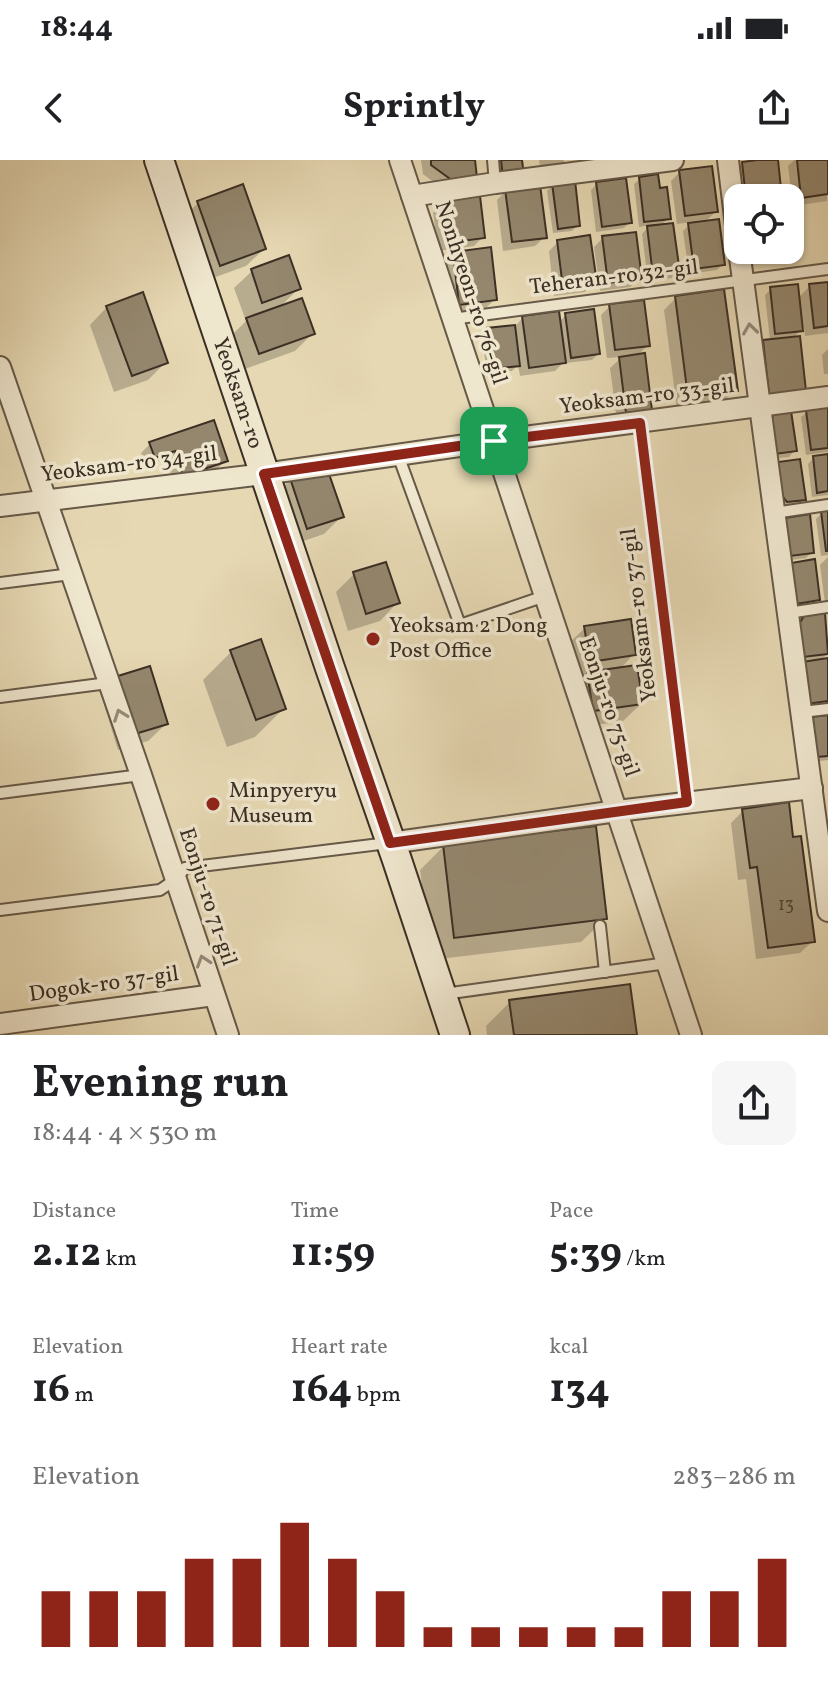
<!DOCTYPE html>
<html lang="en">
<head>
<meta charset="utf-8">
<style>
	body { margin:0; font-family:Vollkorn,serif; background:#f6f6f6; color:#202124; height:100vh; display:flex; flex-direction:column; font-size:30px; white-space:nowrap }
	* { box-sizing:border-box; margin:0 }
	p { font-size:26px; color:#757577 }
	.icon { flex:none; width:44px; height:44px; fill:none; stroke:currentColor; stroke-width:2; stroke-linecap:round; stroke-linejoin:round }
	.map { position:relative; height:875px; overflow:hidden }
	.panel { display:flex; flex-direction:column; background:#fff; flex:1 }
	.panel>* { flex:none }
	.tools { position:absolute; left:724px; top:24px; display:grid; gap:16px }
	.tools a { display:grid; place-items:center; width:80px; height:80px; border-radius:16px; background:#fff; box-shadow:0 2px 6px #0004; font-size:40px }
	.pin { position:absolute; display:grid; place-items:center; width:68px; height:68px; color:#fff; margin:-34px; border-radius:16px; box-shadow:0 4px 12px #0006 }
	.round { display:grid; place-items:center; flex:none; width:84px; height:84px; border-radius:16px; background:#f6f6f6 }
	.overview { display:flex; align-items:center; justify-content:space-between; height:136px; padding:0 32px }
	h1 { font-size:44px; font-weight:700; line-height:60px }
	.figures { display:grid; grid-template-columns:repeat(3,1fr); gap:12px; height:136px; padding:8px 32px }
	.figures div { display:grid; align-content:center }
	.figures b { font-size:40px; font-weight:700 }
	.figures small { font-size:22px; font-weight:400 }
	.figures p { font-size:22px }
	.chart { height:224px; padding:16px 32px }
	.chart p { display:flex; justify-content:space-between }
	.chart svg { width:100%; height:144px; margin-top:8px; stroke:#8f2418; stroke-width:6 }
	.status { display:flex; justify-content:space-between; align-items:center; height:56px; padding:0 40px; background:#fff; direction:ltr }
	.status svg { height:22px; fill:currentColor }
	header { display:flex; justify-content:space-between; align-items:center; height:104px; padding:0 32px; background:#fff; font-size:36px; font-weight:700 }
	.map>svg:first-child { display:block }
	.shadow { fill:#0003 }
	.building { fill:#94876e; stroke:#3b2f24; stroke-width:2 }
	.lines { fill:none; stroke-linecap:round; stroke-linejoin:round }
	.service-casing { stroke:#665948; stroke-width:14 }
	.minor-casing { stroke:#665948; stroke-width:24 }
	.secondary-casing { stroke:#3b2f24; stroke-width:32 }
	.service { stroke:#efe6ce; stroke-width:10 }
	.minor { stroke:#efe6ce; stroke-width:20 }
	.secondary { stroke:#efe6ce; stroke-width:28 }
	.oneway { stroke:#958a79 }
	.route-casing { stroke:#fff; stroke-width:16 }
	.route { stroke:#8f2418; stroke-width:10 }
	.poi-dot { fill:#8f2418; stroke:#efe6ce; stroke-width:3 }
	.labels { text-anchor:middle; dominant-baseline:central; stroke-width:7; stroke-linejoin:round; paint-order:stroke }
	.number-label { font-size:18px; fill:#514536 }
	.street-label { font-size:22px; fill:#3b2f24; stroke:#efe6ce }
	.poi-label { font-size:22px; fill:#3b2f24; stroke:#efe6ce; text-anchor:start }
</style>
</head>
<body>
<div class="status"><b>18:44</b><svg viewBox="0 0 49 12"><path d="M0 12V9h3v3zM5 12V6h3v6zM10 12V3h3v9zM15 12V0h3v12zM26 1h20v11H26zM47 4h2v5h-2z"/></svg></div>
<header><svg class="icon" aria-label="back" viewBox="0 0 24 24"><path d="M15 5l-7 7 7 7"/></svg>Sprintly<svg class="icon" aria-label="share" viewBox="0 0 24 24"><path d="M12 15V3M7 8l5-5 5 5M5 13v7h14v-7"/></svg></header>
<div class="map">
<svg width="828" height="875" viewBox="0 0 828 875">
	<rect width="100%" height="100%" fill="#e6d8b3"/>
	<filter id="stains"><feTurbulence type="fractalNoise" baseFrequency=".0025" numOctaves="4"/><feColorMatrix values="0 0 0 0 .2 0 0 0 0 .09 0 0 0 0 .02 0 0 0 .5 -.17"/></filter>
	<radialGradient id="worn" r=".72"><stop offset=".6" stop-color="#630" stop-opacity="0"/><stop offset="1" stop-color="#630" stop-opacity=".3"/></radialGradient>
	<g class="shadow">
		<polygon points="421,0 473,0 444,30 423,14"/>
		<polygon points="495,0 520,0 498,23"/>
		<polygon points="539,0 564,0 564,6 541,14"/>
		<polygon points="776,0 780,38 738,38 734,13 743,4"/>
		<polygon points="794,0 828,0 827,41 793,46 788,6"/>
		<polygon points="680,12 716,51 704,63 723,104 717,110 689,114 683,71 692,62 677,64 671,21"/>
		<polygon points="640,19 669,58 660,66 677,112 672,118 648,121 642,74 650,65 639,67 634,24"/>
		<polygon points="597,24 630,62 624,68 596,72 591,30"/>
		<polygon points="553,25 578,65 572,71 553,73 547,31"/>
		<polygon points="506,31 545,77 535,86 503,91 497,40"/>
		<polygon points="198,43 264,89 246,106 202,122 180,60"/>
		<polygon points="442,43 483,77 474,86 438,91 433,52"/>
		<polygon points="603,78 640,118 630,127 600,131 594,87"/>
		<polygon points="558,82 594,122 585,132 554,136 549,91"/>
		<polygon points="454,94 495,139 486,148 451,153 444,103"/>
		<polygon points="252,111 299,128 279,148 313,173 295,191 242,210 230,177 246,161 234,128"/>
		<polygon points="828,124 828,173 805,176 804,167 793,178 804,230 760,243 754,191 764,182 770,181 765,135 771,129 798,138 810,126"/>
		<polygon points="676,138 735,230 723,242 677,248 664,150"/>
		<polygon points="610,146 648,185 637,196 650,249 641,258 617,261 610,208 622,197 607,198 601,155"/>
		<polygon points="107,147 166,202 148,220 114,232 90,165"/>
		<polygon points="566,155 598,194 592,200 566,203 566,200 555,211 520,216 518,205 512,211 487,214 482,176 488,170 514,167 523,158 559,162"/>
		<polygon points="828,182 828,214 824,214 822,195 828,189"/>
		<polygon points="828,249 828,292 806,295 801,257 807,252"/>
		<polygon points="769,262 794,291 789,297 769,299"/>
		<polygon points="150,284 226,300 217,309 174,324 166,299 146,306 141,293"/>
		<polygon points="828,296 828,335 812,337 808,304 814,298"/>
		<polygon points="779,304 804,339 798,345 781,347 773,310"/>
		<polygon points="291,319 341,357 324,374 289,386 273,337"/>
		<polygon points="822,353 828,353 828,395 821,396 816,359"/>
		<polygon points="780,365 812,392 806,398 784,401"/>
		<polygon points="828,397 828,443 825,443 820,405"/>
		<polygon points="786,410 818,440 812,446 790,448"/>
		<polygon points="354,414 397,443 380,461 348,471 336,432"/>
		<polygon points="585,468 634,494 619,510 641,544 623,561 576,568 571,531 585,517 572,519 567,485"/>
		<polygon points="794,472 828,493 819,502 828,508 828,543 826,545 802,548 797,509 806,501 797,502"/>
		<polygon points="231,492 283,549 255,577 227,587 203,520"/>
		<polygon points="119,518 166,564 148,581 118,590 101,535"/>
		<polygon points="828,557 828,600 811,602"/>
		<polygon points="743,651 791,680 813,781 800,793 756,799 746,719 738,720 731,663"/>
		<polygon points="444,686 605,759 581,782 431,800 420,710"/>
		<polygon points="510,842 635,875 487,875 486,866"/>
	</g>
	<g class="building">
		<polygon points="431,0 475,0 477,18 453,21 431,5"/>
		<polygon points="501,0 522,0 524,15 503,18"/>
		<polygon points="757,0 778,0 782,38 746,38 742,2"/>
		<polygon points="797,0 828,0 828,34 801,38"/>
		<polygon points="712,6 718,52 685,56 679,10"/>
		<polygon points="658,14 660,28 667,27 671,59 644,62 639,17"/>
		<polygon points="626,18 632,63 602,67 596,22"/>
		<polygon points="575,20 580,66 558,69 552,23"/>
		<polygon points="243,24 266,89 220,106 197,41"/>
		<polygon points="540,25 547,78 512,82 505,29"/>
		<polygon points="480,36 485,78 447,83 441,41"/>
		<polygon points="719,59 725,105 694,109 688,63"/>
		<polygon points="673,63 680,113 653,116 647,66"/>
		<polygon points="636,72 642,119 608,123 602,76"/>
		<polygon points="590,75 597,123 563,128 557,80"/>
		<polygon points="491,87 497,140 459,145 453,92"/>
		<polygon points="289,95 301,129 262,143 251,109"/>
		<polygon points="828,122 828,166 814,168 809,124"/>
		<polygon points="798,124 803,171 775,174 770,127"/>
		<polygon points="724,129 738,231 688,237 675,136"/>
		<polygon points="143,132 168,203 132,216 106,146"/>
		<polygon points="302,138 315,174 259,194 246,158"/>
		<polygon points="644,140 650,186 615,190 609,144"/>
		<polygon points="594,149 600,194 571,198 565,153"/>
		<polygon points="559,151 566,203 529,208 522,156"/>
		<polygon points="515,165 520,206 492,209 487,168"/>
		<polygon points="800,176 806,231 769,235 763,180"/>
		<polygon points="645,193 652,250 626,253 619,197"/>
		<polygon points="828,247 828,288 811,290 806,250"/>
		<polygon points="791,251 797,291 775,294 770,261 774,254"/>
		<polygon points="214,260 228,301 183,316 175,291 155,298 149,282"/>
		<polygon points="828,294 828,331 817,333 813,296"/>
		<polygon points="800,299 806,340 787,342 782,336 778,302"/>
		<polygon points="328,311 344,357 307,369 290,318"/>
		<polygon points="821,351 828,351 828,391 826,391"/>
		<polygon points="810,354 814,393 790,396 785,358"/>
		<polygon points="815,399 820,440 796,444 791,403"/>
		<polygon points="386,402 400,443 366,454 353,412"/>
		<polygon points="825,453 828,494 803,497 799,464 804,456"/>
		<polygon points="631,459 636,495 590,502 584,466"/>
		<polygon points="261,479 286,549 256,560 230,490"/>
		<polygon points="828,498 828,541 807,544 802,502"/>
		<polygon points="637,505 643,544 593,551 587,512"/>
		<polygon points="150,506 168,564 135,574 118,516"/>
		<polygon points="828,555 828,596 817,597 811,557"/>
		<polygon points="789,642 793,677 801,676 815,782 768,788 757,707 750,708 742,649"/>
		<polygon points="596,666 607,759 454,778 443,684"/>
		<polygon points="630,824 637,875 514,875 509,840"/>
	</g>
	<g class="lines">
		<defs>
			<g id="service">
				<polyline points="493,0 495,23"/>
				<polyline points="452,159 828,109"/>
				<polyline points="640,263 687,642"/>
				<polyline points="398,295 460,465 545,436"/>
				<polyline points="774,353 828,345"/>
				<polyline points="0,423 71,414"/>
				<polyline points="788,453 828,447"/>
				<polyline points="0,537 108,523"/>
				<polyline points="802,552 828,549"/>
				<polyline points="0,633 141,615"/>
				<polyline points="0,750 160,730 176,719 185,708 388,683"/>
				<polyline points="600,766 605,812"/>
				<polyline points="444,834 667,803"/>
			</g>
			<g id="minor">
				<polyline points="400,0 691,875"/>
				<polyline points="728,0 738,82"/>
				<polyline points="412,36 495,23 673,0"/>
				<polyline points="739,90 828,751"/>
				<polyline points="0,207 141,615 228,875"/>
				<polyline points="0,346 264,314 494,281 828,237"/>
				<polyline points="390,683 617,651 812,628"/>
				<polyline points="0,864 214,835"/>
			</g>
			<g id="secondary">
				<path id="s1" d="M159,0L330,508L397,700L455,875"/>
			</g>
		</defs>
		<use href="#service" class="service-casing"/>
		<use href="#minor" class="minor-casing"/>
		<use href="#secondary" class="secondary-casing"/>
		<use href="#service" class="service"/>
		<use href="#minor" class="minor"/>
		<use href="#secondary" class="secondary"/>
	</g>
	<defs><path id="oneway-chevron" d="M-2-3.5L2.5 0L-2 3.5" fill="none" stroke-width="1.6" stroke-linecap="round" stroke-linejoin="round" transform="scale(2)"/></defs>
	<g class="oneway">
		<use href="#oneway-chevron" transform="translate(750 169) rotate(-98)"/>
		<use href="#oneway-chevron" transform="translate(120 555) rotate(-110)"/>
		<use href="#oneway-chevron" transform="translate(203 801) rotate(-108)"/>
	</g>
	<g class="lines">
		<defs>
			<polygon id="route" points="640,263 687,642 390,683 264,314 494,281"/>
		</defs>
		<use href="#route" class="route-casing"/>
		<use href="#route" class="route"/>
	</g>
	<g class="poi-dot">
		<circle cx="373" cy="479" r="8"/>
		<circle cx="213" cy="644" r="8"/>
	</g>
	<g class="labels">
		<g class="number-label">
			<text x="786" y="745">13</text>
		</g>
		<g class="street-label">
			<text transform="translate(614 118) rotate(-7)">Teheran-ro 32-gil</text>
			<text transform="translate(470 133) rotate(72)">Nonhyeon-ro 76-gil</text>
			<text stroke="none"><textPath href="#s1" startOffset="246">Yeoksam-ro</textPath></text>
			<text transform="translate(647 237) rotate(-7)">Yeoksam-ro 33-gil</text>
			<text transform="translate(129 305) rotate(-7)">Yeoksam-ro 34-gil</text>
			<text transform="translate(640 455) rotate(-97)">Yeoksam-ro 37-gil</text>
			<text transform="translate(608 547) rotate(71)">Eonju-ro 75-gil</text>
			<text transform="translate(207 737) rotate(72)">Eonju-ro 71-gil</text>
			<text transform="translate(104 825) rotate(-8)">Dogok-ro 37-gil</text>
		</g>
		<g class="poi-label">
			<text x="389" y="466">Yeoksam 2 Dong<tspan x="389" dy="25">Post Office</tspan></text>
			<text x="229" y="631">Minpyeryu<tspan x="229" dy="25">Museum</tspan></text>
		</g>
	</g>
	<rect width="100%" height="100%" filter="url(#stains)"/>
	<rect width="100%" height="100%" fill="url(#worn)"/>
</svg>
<div class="tools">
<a><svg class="icon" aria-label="locate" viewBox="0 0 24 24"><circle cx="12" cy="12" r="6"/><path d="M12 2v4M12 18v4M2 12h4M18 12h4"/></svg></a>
</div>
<div class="pin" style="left:494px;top:281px;background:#1e9e55"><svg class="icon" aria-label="arrive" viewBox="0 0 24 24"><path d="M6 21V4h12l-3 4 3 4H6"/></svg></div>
</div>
<section class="panel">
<div class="overview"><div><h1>Evening run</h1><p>18:44 · 4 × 530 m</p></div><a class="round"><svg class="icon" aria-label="share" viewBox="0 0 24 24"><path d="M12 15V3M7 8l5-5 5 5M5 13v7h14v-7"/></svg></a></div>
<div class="figures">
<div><p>Distance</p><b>2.12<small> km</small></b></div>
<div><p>Time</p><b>11:59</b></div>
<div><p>Pace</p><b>5:39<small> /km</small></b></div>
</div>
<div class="figures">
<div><p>Elevation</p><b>16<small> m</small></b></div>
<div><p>Heart rate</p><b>164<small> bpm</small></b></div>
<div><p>kcal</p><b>134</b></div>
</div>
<div class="chart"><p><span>Elevation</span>283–286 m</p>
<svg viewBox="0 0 160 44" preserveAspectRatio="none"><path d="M5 44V27M15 44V27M25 44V27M35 44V17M45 44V17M55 44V6M65 44V17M75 44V27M85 44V38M95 44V38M105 44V38M115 44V38M125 44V38M135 44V27M145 44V27M155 44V17"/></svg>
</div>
</section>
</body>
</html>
